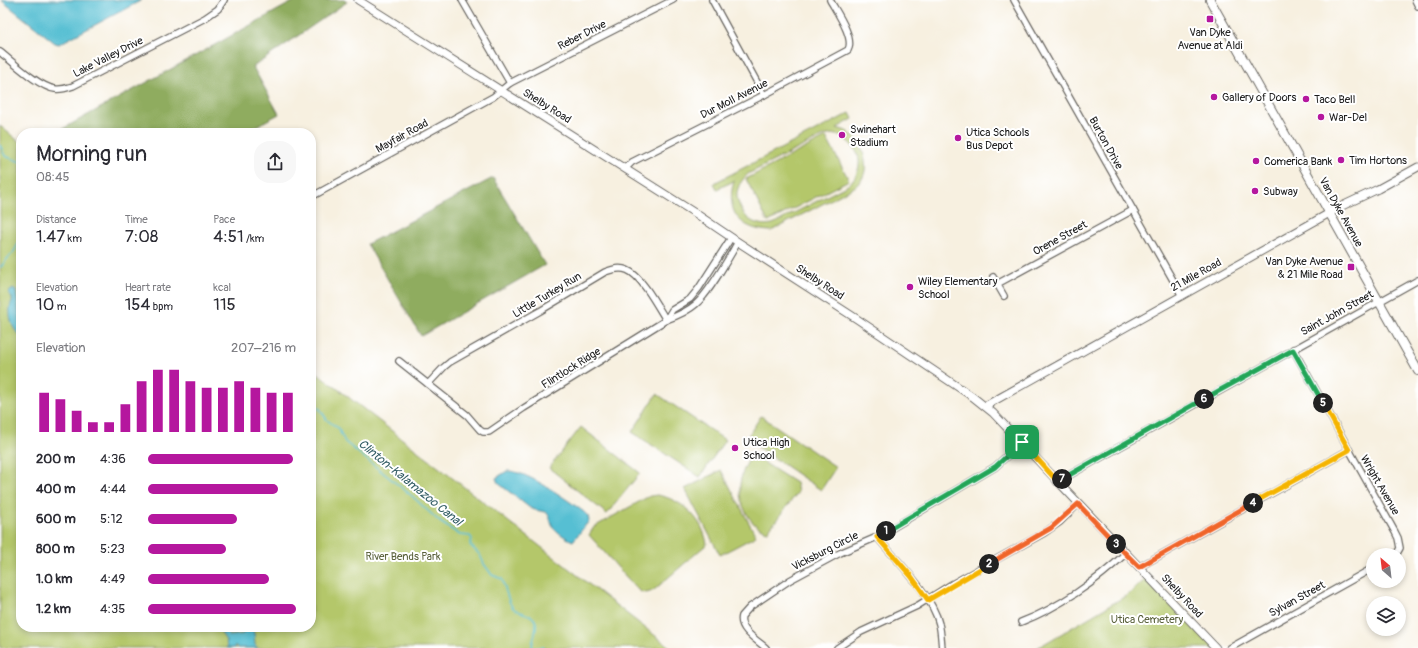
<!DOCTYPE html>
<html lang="en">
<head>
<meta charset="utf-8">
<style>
	body { margin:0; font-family:Pangolin,sans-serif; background:#f7f7f7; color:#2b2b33; height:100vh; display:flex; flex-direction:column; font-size:15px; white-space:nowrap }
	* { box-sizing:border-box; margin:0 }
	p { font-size:13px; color:#7c7c81 }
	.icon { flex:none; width:22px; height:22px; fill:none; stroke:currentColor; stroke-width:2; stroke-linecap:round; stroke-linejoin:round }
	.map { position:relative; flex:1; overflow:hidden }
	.side { position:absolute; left:16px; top:128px; width:300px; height:504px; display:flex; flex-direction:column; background:#fff; border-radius:16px; box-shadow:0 2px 6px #0003 }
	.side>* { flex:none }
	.needle { width:26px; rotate:332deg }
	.controls { position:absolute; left:1366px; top:548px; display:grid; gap:8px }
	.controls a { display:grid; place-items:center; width:40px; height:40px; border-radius:50%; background:#fff; box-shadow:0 2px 6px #0003; font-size:20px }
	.pin { position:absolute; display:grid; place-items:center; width:34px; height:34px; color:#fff; margin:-17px; border-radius:8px; box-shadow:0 2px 6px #0006 }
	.km { position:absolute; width:20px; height:20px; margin:-10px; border-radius:50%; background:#222; color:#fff; font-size:11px; line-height:20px; text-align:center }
	.round { display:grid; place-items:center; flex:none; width:42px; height:42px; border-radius:16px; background:#f7f7f7 }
	.summary { display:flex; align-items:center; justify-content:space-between; height:68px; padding:0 20px }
	h1 { font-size:22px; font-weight:600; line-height:30px }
	.metrics { display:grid; grid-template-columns:repeat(3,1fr); gap:6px; height:68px; padding:4px 20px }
	.metrics div { display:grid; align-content:center }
	.metrics b { font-size:17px; font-weight:600 }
	.metrics small { font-size:11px; font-weight:400 }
	.metrics p { font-size:11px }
	.chart { height:112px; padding:8px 20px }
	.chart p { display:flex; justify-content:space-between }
	.chart svg { width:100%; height:72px; margin-top:4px; stroke:#b5179e; stroke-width:6 }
	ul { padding:0 20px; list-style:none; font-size:13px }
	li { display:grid; grid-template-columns:64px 48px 1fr; align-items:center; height:30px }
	li i { height:10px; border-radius:5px; background:#b5179e }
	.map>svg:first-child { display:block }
	.green { fill:#b4c76a; stroke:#687243; fill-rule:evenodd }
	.forest { fill:#8fac5e; stroke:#56643d }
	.water { fill:#56bfd3; stroke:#396e78 }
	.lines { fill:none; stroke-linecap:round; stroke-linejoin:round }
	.stream { stroke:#56bfd3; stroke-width:1.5 }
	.minor-casing { stroke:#696661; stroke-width:8 }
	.tertiary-casing { stroke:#696661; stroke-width:9 }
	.secondary-casing { stroke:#696661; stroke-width:10 }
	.minor { stroke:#fff; stroke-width:5.5 }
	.tertiary { stroke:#fff; stroke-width:7 }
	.secondary { stroke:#fff; stroke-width:8 }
	.split-1-casing { stroke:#fff; stroke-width:8 }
	.split-2-casing { stroke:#fff; stroke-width:8 }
	.split-3-casing { stroke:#fff; stroke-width:8 }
	.split-4-casing { stroke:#fff; stroke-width:8 }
	.split-5-casing { stroke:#fff; stroke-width:8 }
	.split-6-casing { stroke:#fff; stroke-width:8 }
	.split-7-casing { stroke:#fff; stroke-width:8 }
	.split-8-casing { stroke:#fff; stroke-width:8 }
	.split-1 { stroke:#22a559; stroke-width:5 }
	.split-2 { stroke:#f5b400; stroke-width:5 }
	.split-3 { stroke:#f0652b; stroke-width:5 }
	.split-4 { stroke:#f0652b; stroke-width:5 }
	.split-5 { stroke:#f5b400; stroke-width:5 }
	.split-6 { stroke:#22a559; stroke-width:5 }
	.split-7 { stroke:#22a559; stroke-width:5 }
	.split-8 { stroke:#f5b400; stroke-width:5 }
	.poi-dot { fill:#b5179e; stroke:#fff; stroke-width:1.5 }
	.labels { text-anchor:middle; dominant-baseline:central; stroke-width:4; stroke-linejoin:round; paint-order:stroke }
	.poi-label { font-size:11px; fill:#1c1c1c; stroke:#fff; text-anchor:start }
	.street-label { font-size:11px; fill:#1c1c1c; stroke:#fff }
	.park-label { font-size:11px; fill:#59603b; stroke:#fff }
	.water-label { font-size:12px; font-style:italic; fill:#335d65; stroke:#fff }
</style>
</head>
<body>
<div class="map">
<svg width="1418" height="648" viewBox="0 0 1418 648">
	<rect width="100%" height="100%" fill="#fff"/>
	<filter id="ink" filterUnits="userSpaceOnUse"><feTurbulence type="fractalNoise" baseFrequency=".025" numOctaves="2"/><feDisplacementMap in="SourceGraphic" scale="8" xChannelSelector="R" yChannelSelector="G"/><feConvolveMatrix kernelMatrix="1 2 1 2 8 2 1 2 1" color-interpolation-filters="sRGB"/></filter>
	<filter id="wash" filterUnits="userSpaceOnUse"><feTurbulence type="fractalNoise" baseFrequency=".012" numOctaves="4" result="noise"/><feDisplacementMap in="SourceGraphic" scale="16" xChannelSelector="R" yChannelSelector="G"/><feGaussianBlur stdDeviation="0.9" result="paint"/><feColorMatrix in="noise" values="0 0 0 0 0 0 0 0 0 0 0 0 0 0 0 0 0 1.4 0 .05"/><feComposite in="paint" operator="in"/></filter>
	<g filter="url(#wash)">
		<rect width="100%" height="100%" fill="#f7f0e0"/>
		<g class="green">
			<path d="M850,113L853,119L837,128C840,129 845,130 848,132C861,141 870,162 863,177C861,182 857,185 853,188L771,231C739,230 725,211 734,181L717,189L714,183ZM833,134C858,141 869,166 848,185C830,194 812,204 794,213C787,216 779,222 772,224C756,227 744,219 739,204C734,192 739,183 748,174L823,136Z"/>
			<polygon points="0,126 21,143 21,627 311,627 311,368 671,648 0,648"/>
			<polygon points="826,137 849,180 768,222 746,179"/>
			<polygon points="657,394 725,440 700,477 632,432"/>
			<polygon points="761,416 836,467 821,490 746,439"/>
			<polygon points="581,427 640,473 607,514 549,468"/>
			<path d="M752,455L796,483L798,492L768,531C758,529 752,523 747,514C735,494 739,473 752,455Z"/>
			<polygon points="721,470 756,536 720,555 685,489"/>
			<path d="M657,495C682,499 703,519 707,544L654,590C647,594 643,594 637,589L589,535L594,527L644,499L650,496Z"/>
			<polygon points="1148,577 1216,648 1037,648 1129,594"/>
		</g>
		<g class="forest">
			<polygon points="296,0 344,0 347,2 253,67 279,114 243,133 55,133"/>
			<polygon points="493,178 545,265 421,336 367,244"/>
		</g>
		<g class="water">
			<polygon points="1,0 142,0 59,44 55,43"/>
			<path d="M13,289L16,291L20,318L21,321V336C12,330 9,318 10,307C10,304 13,301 12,298C11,296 10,294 8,293Z"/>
			<path d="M507,471C526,470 568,500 584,512L588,516L589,521L573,541C567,539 557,532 553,527C550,522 551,517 546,512L535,510L530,508L498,483L496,478Z"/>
			<polygon points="218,627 228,627 227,633 229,636 243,634 246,627 251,627 254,633 255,645 258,648 238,648 235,645 234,648 227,648 226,641"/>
		</g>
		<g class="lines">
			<g class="stream">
				<polyline points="0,145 5,156 21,162"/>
				<polyline points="1,267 7,259 13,253 21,239"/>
				<path d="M311,404L320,409L327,420L338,428L345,442L412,496L440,522L460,535L470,536L472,539L470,545L480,555L484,564L492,575L502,579C505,586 508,603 513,608C521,615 533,612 536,623C537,632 532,640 532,648"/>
				<polyline points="535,648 542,647 543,648"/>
			</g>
		</g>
	</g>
	<g filter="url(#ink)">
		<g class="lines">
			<defs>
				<g id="minor">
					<polyline points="462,0 510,83"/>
					<polyline points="712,0 764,95"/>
					<polyline points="1014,0 1182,296"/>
					<polyline points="1415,0 1418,6"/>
					<path d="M0,52C13,62 39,87 55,89C62,90 67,88 73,86L205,18L218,9L224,0"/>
					<path d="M626,168L632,162L764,95L848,50C855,38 836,11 830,0"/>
					<polyline points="311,197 493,97 510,83 673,0"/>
					<polyline points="993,277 1004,296"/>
					<polyline points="997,284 1133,210"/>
					<polyline points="666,320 672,310 690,299 699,288 731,238"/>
					<polyline points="1293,349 1395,532 1398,538 1400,548 1396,555"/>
					<path d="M399,361L467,415L480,430L483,432H489L524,408L666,320C677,316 687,312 696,304C710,292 728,259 738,242"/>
					<path d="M428,384L444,367L450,362L540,311L605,272C613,269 620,267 627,270C641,275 658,307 666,320"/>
					<polyline points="1057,482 1418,280"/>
					<path d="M877,537C896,560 932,594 939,624C941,631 941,640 942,648"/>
					<polyline points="1139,567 1349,450"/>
					<path d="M1021,622C1058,608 1097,581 1126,553"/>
					<path d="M766,648C758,641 738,629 742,616L750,607L790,580L840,553L877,537L995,467L1022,442"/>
					<polyline points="837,648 861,632 917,606 952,584 1044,533 1060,522 1078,504"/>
					<polyline points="1230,648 1373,568"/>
				</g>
				<g id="tertiary">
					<polyline points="358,0 698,215 738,242 857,319 973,397 993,413 1216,648"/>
					<polyline points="985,406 1342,206 1378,189 1418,167"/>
				</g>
				<polyline id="secondary" points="1210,0 1418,371"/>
			</defs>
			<use href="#minor" class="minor-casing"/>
			<use href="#tertiary" class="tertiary-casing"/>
			<use href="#secondary" class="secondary-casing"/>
			<use href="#minor" class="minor"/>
			<use href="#tertiary" class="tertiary"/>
			<use href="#secondary" class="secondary"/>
		</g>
	</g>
	<g class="lines" filter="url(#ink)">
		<defs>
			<polyline id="split-1" points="886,531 995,467 1022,442"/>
			<polyline id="split-2" points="886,531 877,537 911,576 928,600 989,564"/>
			<polyline id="split-3" points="989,564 1051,528 1078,504 1116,544"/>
			<polyline id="split-4" points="1116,544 1139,567 1253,503"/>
			<polyline id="split-5" points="1253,503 1349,450 1323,403"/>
			<polyline id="split-6" points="1204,399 1293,350 1323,403"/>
			<polyline id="split-7" points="1062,479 1204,399"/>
			<polyline id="split-8" points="1022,442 1058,482 1062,479"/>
		</defs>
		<use href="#split-1" class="split-1-casing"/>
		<use href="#split-2" class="split-2-casing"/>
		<use href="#split-3" class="split-3-casing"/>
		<use href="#split-4" class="split-4-casing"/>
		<use href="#split-5" class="split-5-casing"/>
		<use href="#split-6" class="split-6-casing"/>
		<use href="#split-7" class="split-7-casing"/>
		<use href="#split-8" class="split-8-casing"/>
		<use href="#split-1" class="split-1"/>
		<use href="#split-2" class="split-2"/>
		<use href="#split-3" class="split-3"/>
		<use href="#split-4" class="split-4"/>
		<use href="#split-5" class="split-5"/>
		<use href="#split-6" class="split-6"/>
		<use href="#split-7" class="split-7"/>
		<use href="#split-8" class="split-8"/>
	</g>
	<g class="poi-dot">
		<rect x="1206" y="15" width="8" height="8" rx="2"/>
		<circle cx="1214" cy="97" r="4"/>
		<circle cx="1306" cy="99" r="4"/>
		<circle cx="1321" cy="117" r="4"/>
		<circle cx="842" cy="135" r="4"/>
		<circle cx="958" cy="138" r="4"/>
		<circle cx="1341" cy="160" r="4"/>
		<circle cx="1256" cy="161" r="4"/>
		<circle cx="1255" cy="191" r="4"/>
		<rect x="1347" y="263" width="8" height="8" rx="2"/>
		<circle cx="910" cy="287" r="4"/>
		<circle cx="735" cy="448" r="4"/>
	</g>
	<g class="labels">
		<g class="poi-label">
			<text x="1210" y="32" text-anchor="middle">Van Dyke<tspan x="1210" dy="13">Avenue at Aldi</tspan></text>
			<text x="1222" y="97">Gallery of Doors</text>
			<text x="1314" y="99">Taco Bell</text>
			<text x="1329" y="117">War-Del</text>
			<text x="850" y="129">Swinehart<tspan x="850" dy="13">Stadium</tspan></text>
			<text x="966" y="132">Utica Schools<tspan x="966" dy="13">Bus Depot</tspan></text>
			<text x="1349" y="160">Tim Hortons</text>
			<text x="1264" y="161">Comerica Bank</text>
			<text x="1263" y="191">Subway</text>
			<text x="1343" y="261" text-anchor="end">Van Dyke Avenue<tspan x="1343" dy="13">&amp; 21 Mile Road</tspan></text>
			<text x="918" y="281">Wiley Elementary<tspan x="918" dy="13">School</tspan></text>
			<text x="743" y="442">Utica High<tspan x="743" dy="13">School</tspan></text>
		</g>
		<g class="street-label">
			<text transform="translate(582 35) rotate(-27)">Reber Drive</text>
			<text transform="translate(108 57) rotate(-27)">Lake Valley Drive</text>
			<text transform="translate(734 99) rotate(-27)">Dur Moll Avenue</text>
			<text transform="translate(547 106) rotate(32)">Shelby Road</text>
			<text transform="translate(402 136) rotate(-29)">Mayfair Road</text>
			<text transform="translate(1106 143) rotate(61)">Burton Drive</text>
			<text transform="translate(1341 212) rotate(61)">Van Dyke Avenue</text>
			<text transform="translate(1060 238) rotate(-29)">Orene Street</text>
			<text transform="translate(1196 275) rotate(-29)">21 Mile Road</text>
			<text transform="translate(820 282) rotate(33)">Shelby Road</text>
			<text transform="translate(547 295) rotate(-31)">Little Turkey Run</text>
			<text transform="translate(1337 313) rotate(-29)">Saint John Street</text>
			<text transform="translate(571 368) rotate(-32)">Flintlock Ridge</text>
			<text transform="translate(1380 485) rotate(60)">Wright Avenue</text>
			<text transform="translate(825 551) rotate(-27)">Vicksburg Circle</text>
			<text transform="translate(1182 596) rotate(47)">Shelby Road</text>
			<text transform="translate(1297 599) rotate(-29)">Sylvan Street</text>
		</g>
		<g class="park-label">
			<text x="403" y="556">River Bends Park</text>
			<text x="1147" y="619">Utica Cemetery</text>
		</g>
		<g class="water-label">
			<text transform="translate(410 483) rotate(39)">Clinton-Kalamazoo Canal</text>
		</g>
	</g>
</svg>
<div class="controls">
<a><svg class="needle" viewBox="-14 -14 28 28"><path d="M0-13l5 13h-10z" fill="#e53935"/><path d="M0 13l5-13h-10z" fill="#7c7c81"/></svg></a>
<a><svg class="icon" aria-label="layers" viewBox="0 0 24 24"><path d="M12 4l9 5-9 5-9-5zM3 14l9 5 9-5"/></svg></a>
</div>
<div class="pin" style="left:1022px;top:442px;background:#1e9e55"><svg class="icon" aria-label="arrive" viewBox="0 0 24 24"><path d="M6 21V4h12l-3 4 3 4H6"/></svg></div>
<b class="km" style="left:886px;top:531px">1</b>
<b class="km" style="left:989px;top:564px">2</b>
<b class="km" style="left:1116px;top:544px">3</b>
<b class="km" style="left:1253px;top:503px">4</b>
<b class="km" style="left:1323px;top:403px">5</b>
<b class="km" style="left:1204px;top:399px">6</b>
<b class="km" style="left:1062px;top:479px">7</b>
<section class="side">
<div class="summary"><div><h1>Morning run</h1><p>08:45</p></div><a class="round"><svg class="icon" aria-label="share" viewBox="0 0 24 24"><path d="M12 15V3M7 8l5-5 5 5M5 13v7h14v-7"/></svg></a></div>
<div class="metrics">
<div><p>Distance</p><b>1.47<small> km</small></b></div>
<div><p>Time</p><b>7:08</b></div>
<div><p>Pace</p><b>4:51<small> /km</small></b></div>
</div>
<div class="metrics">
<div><p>Elevation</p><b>10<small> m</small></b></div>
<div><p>Heart rate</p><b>154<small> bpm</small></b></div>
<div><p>kcal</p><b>115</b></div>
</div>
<div class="chart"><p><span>Elevation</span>207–216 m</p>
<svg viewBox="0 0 160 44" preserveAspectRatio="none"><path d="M5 44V20M15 44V24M25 44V31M35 44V38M45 44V38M55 44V27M65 44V13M75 44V6M85 44V6M95 44V13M105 44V17M115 44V17M125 44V13M135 44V17M145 44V20M155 44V20"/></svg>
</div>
<ul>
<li><b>200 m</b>4:36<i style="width:98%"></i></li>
<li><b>400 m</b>4:44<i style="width:88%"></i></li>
<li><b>600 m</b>5:12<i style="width:60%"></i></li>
<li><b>800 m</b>5:23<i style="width:53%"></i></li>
<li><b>1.0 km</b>4:49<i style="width:82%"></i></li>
<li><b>1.2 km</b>4:35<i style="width:100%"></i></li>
</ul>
</section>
</div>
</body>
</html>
